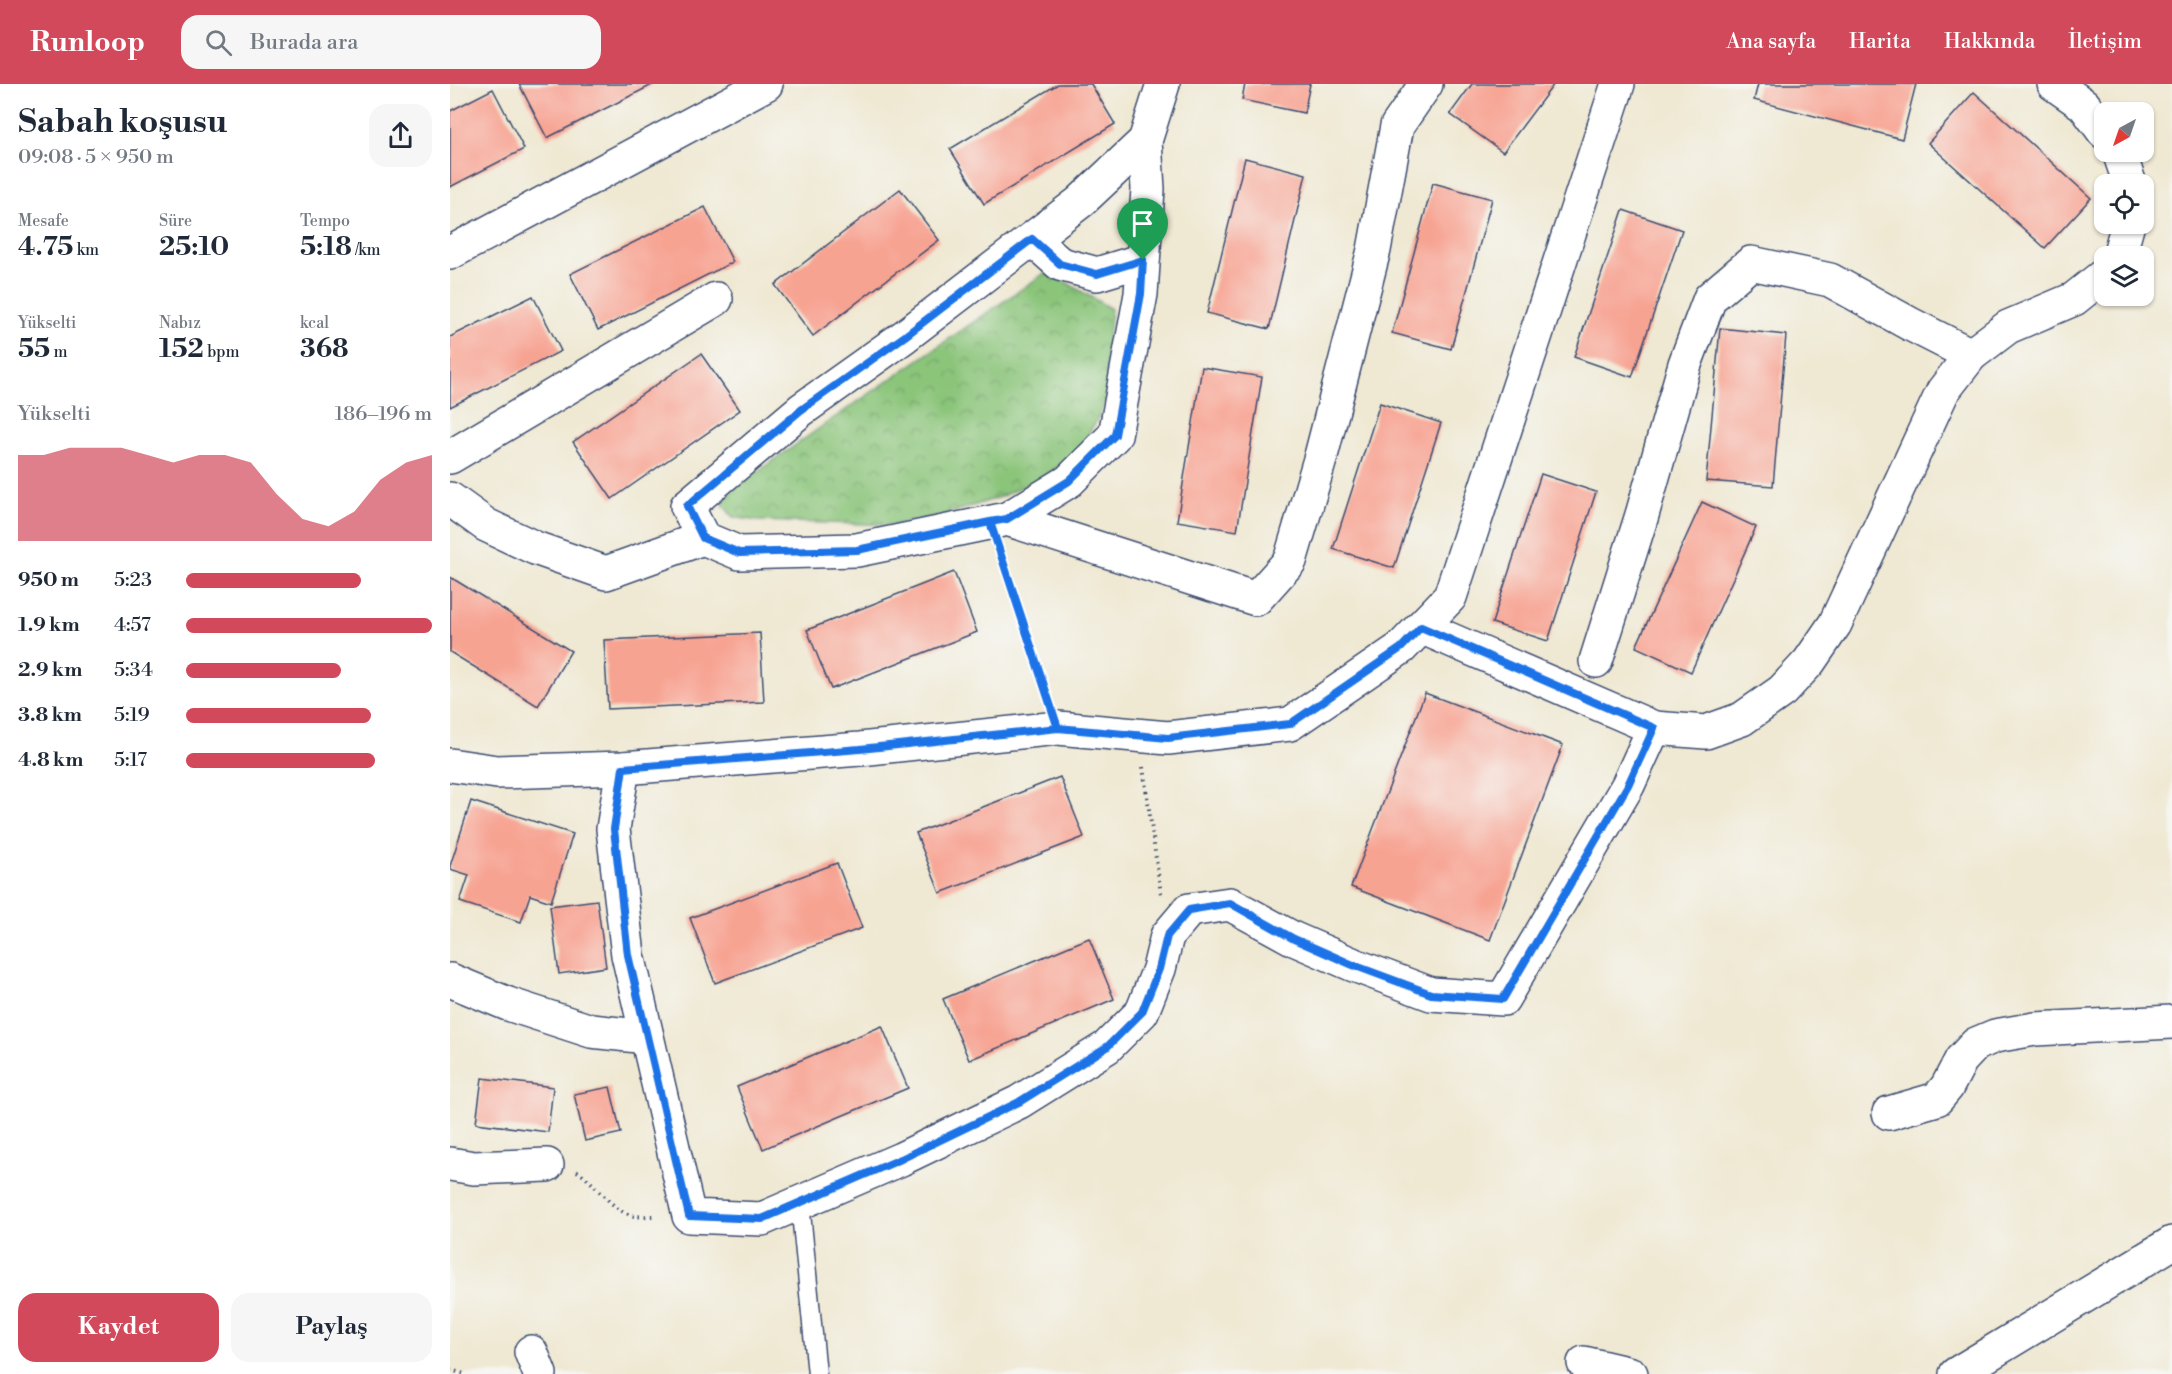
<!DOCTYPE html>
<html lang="tr">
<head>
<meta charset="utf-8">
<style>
	body { margin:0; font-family:"Libre Bodoni",serif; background:#f6f6f7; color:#1f2937; height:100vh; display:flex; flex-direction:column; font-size:22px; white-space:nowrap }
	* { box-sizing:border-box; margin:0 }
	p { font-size:20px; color:#747a83 }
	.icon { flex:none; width:33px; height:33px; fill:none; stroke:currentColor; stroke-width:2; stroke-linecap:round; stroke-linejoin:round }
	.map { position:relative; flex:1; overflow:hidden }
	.side { display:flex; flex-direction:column; background:#fff; width:450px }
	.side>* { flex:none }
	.needle { width:39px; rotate:220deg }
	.tools { position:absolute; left:1644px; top:18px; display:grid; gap:12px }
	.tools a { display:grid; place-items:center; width:60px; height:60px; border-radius:12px; background:#fff; box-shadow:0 2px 4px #0004; font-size:30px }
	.pin { position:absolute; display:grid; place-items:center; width:51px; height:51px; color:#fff; margin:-62px -26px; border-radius:50% 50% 50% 0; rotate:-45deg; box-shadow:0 0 6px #0007 }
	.pin .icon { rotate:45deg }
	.round { display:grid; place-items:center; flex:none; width:63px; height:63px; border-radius:18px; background:#f6f6f7 }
	.overview { display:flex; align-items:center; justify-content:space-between; height:102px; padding:0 18px }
	h1 { font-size:33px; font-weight:700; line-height:45px }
	.metrics { display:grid; grid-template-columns:repeat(3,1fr); gap:9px; height:102px; padding:6px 18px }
	.metrics div { display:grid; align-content:center }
	.metrics b { font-size:26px; font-weight:700 }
	.metrics small { font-size:16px; font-weight:400 }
	.metrics p { font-size:16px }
	.chart { height:168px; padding:12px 18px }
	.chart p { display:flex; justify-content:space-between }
	.chart svg { width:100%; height:108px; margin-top:6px; fill:#d1495b; opacity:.7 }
	.primary-button { display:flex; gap:12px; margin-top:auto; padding:12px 18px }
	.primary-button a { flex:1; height:69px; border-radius:18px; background:#d1495b; color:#fff; font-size:24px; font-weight:700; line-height:69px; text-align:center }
	.primary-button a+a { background:#f6f6f7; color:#1f2937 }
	ul { padding:0 18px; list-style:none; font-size:20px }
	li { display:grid; grid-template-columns:96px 72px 1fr; align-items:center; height:45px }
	li i { height:15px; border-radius:8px; background:#d1495b }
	header { display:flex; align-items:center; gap:36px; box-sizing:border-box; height:84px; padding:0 30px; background:#d1495b; color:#fff }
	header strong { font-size:28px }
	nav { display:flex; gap:33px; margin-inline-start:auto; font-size:21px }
	.search { width:420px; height:54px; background:#f6f6f7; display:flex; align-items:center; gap:15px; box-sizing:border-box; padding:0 21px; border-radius:18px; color:#747a83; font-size:22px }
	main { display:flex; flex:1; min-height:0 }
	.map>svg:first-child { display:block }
	.park { fill:url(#park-crowns); stroke:#537a6c; stroke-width:1.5 }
	.building { fill:#f7a392 }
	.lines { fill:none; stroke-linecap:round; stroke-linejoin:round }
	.lane-casing { stroke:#3b4b6f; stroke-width:21 }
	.street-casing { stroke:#3b4b6f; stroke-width:36 }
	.path { stroke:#3b4b6f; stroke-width:4; stroke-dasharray:1.5 4.5; stroke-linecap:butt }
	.lane { stroke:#fff; stroke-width:18 }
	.street { stroke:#fff; stroke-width:33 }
	.route-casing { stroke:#fff; stroke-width:12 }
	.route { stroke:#1a73e8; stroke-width:8 }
</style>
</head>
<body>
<header>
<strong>Runloop</strong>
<div class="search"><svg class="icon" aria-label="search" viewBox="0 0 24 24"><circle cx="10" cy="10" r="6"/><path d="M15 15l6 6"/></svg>Burada ara</div>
<nav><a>Ana sayfa</a><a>Harita</a><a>Hakkında</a><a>İletişim</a></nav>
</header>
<main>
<section class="side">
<div class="overview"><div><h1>Sabah koşusu</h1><p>09:08 · 5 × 950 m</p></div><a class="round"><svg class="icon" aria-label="share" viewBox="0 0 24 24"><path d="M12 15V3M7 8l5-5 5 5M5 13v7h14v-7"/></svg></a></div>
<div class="metrics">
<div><p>Mesafe</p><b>4.75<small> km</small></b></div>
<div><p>Süre</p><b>25:10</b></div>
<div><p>Tempo</p><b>5:18<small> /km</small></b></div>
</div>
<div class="metrics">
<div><p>Yükselti</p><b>55<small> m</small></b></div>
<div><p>Nabız</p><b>152<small> bpm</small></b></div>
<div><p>kcal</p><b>368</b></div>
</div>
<div class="chart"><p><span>Yükselti</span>186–196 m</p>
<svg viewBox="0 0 160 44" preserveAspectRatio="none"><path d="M0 44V9L10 9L20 6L30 6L40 6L50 9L60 12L70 9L80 9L90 12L100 25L110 35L120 38L130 32L140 19L150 12L160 9V44z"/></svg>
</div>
<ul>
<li><b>950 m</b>5:23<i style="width:71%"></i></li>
<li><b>1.9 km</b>4:57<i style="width:100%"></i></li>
<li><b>2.9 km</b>5:34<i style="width:63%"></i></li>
<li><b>3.8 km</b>5:19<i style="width:75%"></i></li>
<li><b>4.8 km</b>5:17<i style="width:77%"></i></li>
</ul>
<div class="primary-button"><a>Kaydet</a><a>Paylaş</a></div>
</section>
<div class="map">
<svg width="1722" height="1290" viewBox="0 0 1722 1290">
	<defs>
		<pattern id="park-crowns" width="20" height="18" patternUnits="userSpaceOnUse" patternTransform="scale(1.5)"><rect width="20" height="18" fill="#8bc57a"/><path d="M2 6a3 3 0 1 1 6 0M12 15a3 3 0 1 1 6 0" fill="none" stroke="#71a067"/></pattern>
	</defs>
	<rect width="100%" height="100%" fill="#f6f6f2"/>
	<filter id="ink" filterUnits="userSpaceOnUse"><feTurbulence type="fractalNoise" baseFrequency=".0167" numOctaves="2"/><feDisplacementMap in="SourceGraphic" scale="12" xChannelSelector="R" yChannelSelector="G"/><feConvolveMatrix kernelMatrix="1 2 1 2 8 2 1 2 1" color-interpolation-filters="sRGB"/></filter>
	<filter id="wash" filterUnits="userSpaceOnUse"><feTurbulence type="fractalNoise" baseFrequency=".008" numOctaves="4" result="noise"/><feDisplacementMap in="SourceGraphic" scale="24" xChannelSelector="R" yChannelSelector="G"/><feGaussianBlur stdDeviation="1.35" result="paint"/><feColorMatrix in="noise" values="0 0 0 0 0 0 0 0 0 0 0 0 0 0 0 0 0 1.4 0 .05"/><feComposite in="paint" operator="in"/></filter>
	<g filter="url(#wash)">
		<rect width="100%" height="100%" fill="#efe8d2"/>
		<polygon class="park" points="595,189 619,200 661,225 656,274 658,311 646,338 621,376 591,394 550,413 504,428 444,441 309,437 283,433 273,421 279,408 381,336"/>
		<g id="blocks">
			<g class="building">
				<polygon points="69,0 204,0 97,54"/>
				<polygon points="608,0 641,0 665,40 534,120 500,65"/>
				<polygon points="795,0 860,0 854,29 792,16"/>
				<polygon points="1022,0 1104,0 1053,68 1000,30"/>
				<polygon points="1308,0 1466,0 1452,55 1304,16"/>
				<polygon points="43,5 74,65 0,103 0,27"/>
				<polygon points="1524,8 1641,114 1595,164 1478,59"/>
				<polygon points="795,74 856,90 819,245 757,229"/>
				<polygon points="983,99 1042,115 1001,265 942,249"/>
				<polygon points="450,105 489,156 363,252 325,201"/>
				<polygon points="255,123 283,178 148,246 120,190"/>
				<polygon points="1173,126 1232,146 1182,293 1124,273"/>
				<polygon points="83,212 111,267 0,323 0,253"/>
				<polygon points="1270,244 1336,251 1323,402 1256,397"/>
				<polygon points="251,270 290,326 162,415 123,358"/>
				<polygon points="752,283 812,293 787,447 727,437"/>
				<polygon points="930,319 991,339 944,484 883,465"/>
				<polygon points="1091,390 1146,408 1098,557 1042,539"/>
				<polygon points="1252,418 1306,443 1241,588 1186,563"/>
				<polygon points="504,488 527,548 381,605 357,546"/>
				<polygon points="0,493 121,567 88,622 0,568"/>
				<polygon points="310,549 314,618 158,625 154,556"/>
				<polygon points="975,609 1113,661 1040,856 901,803"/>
				<polygon points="610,693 634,753 490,809 466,749"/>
				<polygon points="21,717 123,750 101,818 80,811 71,838 10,818 19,791 0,785 0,782"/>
				<polygon points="387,779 412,844 265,899 240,834"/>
				<polygon points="147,816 156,883 109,890 100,822"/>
				<polygon points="639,854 664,915 519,976 493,915"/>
				<polygon points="432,942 458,1004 313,1065 287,1003"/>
				<polygon points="32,994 103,1003 98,1048 26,1039"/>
				<polygon points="160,1003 171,1049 135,1057 124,1010"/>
			</g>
		</g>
	</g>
	<g filter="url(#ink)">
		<use href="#blocks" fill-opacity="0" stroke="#3b4b6f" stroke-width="1.5"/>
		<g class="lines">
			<defs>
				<polyline id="lane" points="350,1119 367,1290"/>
				<g id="street">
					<polyline points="713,0 695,57 630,118 455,252 351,326 237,422 253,454 289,469 407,466 557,435 806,515 840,477 871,372 924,166 947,42 976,0"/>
					<polyline points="1604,0 1634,21 1654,48"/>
					<polyline points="1669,68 1680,100"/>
					<polyline points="582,155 610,180 647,190 693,176"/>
					<polyline points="0,169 316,0"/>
					<polyline points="1669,172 1678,140"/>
					<polyline points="0,373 266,215"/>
					<polyline points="0,415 36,441 85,464 156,489 253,454"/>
					<polyline points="557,435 619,397 665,351 691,210 698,105 695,57"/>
					<polyline points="971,543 1204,644 1256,648 1292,635 1332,607 1359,578 1385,540 1493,307 1521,271 1558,243 1624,215 1654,191"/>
					<polyline points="1146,577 1192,431 1235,280 1260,214 1301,179 1380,196 1460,240 1521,271"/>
					<polyline points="0,681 47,688 173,684 410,665 608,644 718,654 840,640 951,564 1000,513 1168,0"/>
					<polyline points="173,684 163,745 178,871 239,1132 312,1135 451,1075 569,1018 657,963 692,928 709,885 717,852 739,826 780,820 844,855 904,881 981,910 1053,915 1178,701 1204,644"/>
					<polyline points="0,896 58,920 141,947 197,953"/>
					<polyline points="1439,1029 1487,1015 1497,1003 1511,976 1526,960 1545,952 1585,945 1722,938"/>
					<polyline points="0,1080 24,1084 97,1081"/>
					<polyline points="81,1268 90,1290"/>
					<polyline points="1134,1279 1181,1290"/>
					<polyline points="1506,1290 1722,1159"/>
				</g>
			</defs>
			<use href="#lane" class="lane-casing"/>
			<use href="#street" class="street-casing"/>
			<g class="path">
				<polyline points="550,469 598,612"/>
				<polyline points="693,683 711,810"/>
				<path d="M127,1087C148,1100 160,1127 185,1132C191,1133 199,1132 205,1132"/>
				<polyline points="0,1286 15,1290"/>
			</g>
			<use href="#lane" class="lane"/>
			<use href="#street" class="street"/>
		</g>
	</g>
	<g class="lines" filter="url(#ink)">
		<defs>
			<polyline id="route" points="693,176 691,210 665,351 619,397 557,435 540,438 608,644 410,665 173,684 164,745 178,871 239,1132 312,1135 451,1075 569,1018 657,963 692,928 709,885 717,852 739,826 780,819 844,855 903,881 981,910 1053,915 1178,701 1204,644 971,543 951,564 840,640 718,654 608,644 540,438 407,466 289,469 253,454 237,422 351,326 455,252 582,155 610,180 647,190 693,176"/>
		</defs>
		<use href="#route" class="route-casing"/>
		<use href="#route" class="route"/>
	</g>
</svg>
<div class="tools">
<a><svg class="needle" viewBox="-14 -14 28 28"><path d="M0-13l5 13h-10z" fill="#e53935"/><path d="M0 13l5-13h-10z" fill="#747a83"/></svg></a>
<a><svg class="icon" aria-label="locate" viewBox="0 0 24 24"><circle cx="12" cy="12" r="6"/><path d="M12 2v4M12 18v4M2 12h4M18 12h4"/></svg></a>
<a><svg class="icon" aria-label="layers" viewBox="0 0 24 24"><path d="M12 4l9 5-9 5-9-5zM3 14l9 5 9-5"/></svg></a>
</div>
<div class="pin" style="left:693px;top:176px;background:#1e9e55"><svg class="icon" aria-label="arrive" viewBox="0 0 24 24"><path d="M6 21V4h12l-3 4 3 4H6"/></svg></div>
</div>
</main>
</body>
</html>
